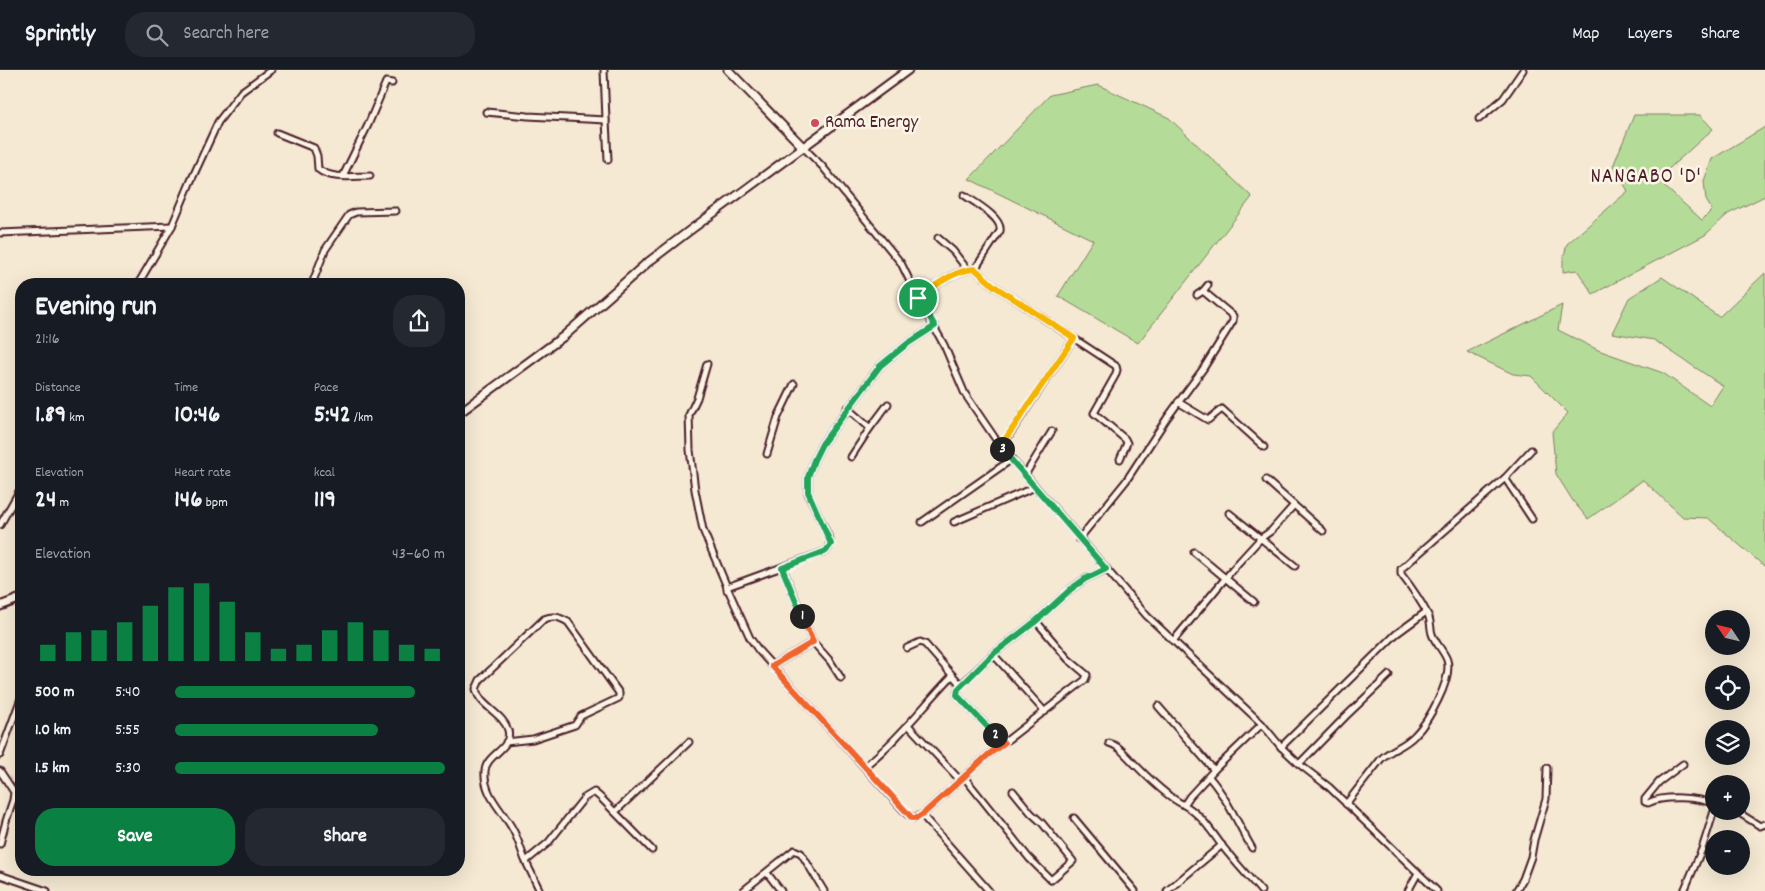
<!DOCTYPE html>
<html lang="en">
<head>
<meta charset="utf-8">
<style>
	body { margin:0; font-family:Dekko,sans-serif; background:#242831; color:#f1f3f6; height:100vh; display:flex; flex-direction:column; font-size:19px; white-space:nowrap }
	* { box-sizing:border-box; margin:0 }
	p { font-size:16px; color:#9ea1a6 }
	.icon { flex:none; width:28px; height:28px; fill:none; stroke:currentColor; stroke-width:2; stroke-linecap:round; stroke-linejoin:round }
	.map { position:relative; flex:1; overflow:hidden }
	.sheet { position:absolute; left:15px; top:208px; width:450px; height:598px; display:flex; flex-direction:column; background:#171b24; border-radius:20px; box-shadow:0 5px 20px #0002 }
	.sheet>* { flex:none }
	.needle { width:32px; rotate:305deg }
	.fabs { position:absolute; left:1705px; top:540px; display:grid; gap:10px }
	.fabs a { display:grid; place-items:center; width:45px; height:45px; border-radius:50%; background:#171b24; box-shadow:0 5px 20px #0002; font-size:25px }
	.pin { position:absolute; display:grid; place-items:center; width:42px; height:42px; color:#fff; margin:-21px; border:2px solid #fff; border-radius:50%; box-shadow:0 1px 5px #0007 }
	.km { position:absolute; width:25px; height:25px; margin:-12px; border-radius:50%; background:#222; color:#fff; font-size:14px; line-height:25px; text-align:center }
	.round { display:grid; place-items:center; flex:none; width:52px; height:52px; border-radius:20px; background:#242831 }
	.head { display:flex; align-items:center; justify-content:space-between; height:85px; padding:0 20px }
	h1 { font-size:28px; font-weight:700; line-height:38px }
	.metrics { display:grid; grid-template-columns:repeat(3,1fr); gap:8px; height:85px; padding:5px 20px }
	.metrics div { display:grid; align-content:center }
	.metrics b { font-size:25px; font-weight:700 }
	.metrics small { font-size:14px; font-weight:400 }
	.metrics p { font-size:14px }
	.chart { height:140px; padding:10px 20px }
	.chart p { display:flex; justify-content:space-between }
	.chart svg { width:100%; height:90px; margin-top:5px; stroke:#0b8043; stroke-width:6 }
	.button { display:flex; gap:10px; margin-top:auto; padding:10px 20px }
	.button a { flex:1; height:58px; border-radius:20px; background:#0b8043; color:#fff; font-size:20px; font-weight:700; line-height:58px; text-align:center }
	.button a+a { background:#242831; color:#f1f3f6 }
	ul { padding:0 20px; list-style:none; font-size:16px }
	li { display:grid; grid-template-columns:80px 60px 1fr; align-items:center; height:38px }
	li i { height:12px; border-radius:6px; background:#0b8043 }
	header { display:flex; align-items:center; gap:30px; box-sizing:border-box; height:70px; padding:0 25px; background:#171b24; border-bottom:1px solid #363941 }
	header strong { font-size:24px }
	nav { display:flex; gap:28px; margin-inline-start:auto; font-size:18px }
	.search { width:350px; height:45px; background:#242831; display:flex; align-items:center; gap:12px; box-sizing:border-box; padding:0 18px; border-radius:20px; color:#9ea1a6; font-size:19px }
	.map>svg:first-child { display:block }
	.green { fill:#b4dc98; stroke:#7f7e62 }
	.lines { fill:none; stroke-linecap:round; stroke-linejoin:round }
	.street-casing { stroke:#4a1f2b; stroke-width:9 }
	.secondary-casing { stroke:#4a1f2b; stroke-width:11 }
	.street { stroke:#fcf5e5; stroke-width:5 }
	.secondary { stroke:#fcf5e5; stroke-width:7 }
	.split-1-casing { stroke:#fff; stroke-width:10 }
	.split-2-casing { stroke:#fff; stroke-width:10 }
	.split-3-casing { stroke:#fff; stroke-width:10 }
	.split-4-casing { stroke:#fff; stroke-width:10 }
	.split-1 { stroke:#22a559; stroke-width:6 }
	.split-2 { stroke:#f0652b; stroke-width:6 }
	.split-3 { stroke:#22a559; stroke-width:6 }
	.split-4 { stroke:#f5b400; stroke-width:6 }
	.poi-dot { fill:#d1495b; stroke:#fcf5e5; stroke-width:2 }
	.labels { text-anchor:middle; dominant-baseline:central; stroke-width:5; stroke-linejoin:round; paint-order:stroke }
	.poi-label { font-size:19px; fill:#4a1f2b; stroke:#fcf5e5; text-anchor:start }
	.quarter-label { font-size:21px; letter-spacing:1px; fill:#4a1f2b; stroke:#fcf5e5 }
</style>
</head>
<body>
<header>
<strong>Sprintly</strong>
<div class="search"><svg class="icon" aria-label="search" viewBox="0 0 24 24"><circle cx="10" cy="10" r="6"/><path d="M15 15l6 6"/></svg>Search here</div>
<nav><a>Map</a><a>Layers</a><a>Share</a></nav>
</header>
<div class="map">
<svg width="1765" height="821" viewBox="0 0 1765 821">
	<rect width="100%" height="100%" fill="#f5e9d3"/>
	<filter id="ink" filterUnits="userSpaceOnUse"><feTurbulence type="fractalNoise" baseFrequency=".02" numOctaves="2"/><feDisplacementMap in="SourceGraphic" scale="10" xChannelSelector="R" yChannelSelector="G"/><feConvolveMatrix kernelMatrix="1 2 1 2 8 2 1 2 1" color-interpolation-filters="sRGB"/></filter>
	<g filter="url(#ink)">
		<g class="green">
			<polygon points="1098,15 1169,48 1252,127 1138,273 1058,226 1093,170 969,109 1050,25"/>
			<polygon points="1634,45 1700,45 1713,59 1663,104 1665,117 1702,150 1712,140 1706,130 1704,111 1712,89 1765,57 1765,126 1728,144 1705,165 1593,224 1577,200 1563,202 1563,190 1567,174 1628,121 1613,96"/>
			<polygon points="1765,203 1765,494 1764,496 1708,448 1683,447 1643,410 1588,449 1573,431 1556,404 1552,362 1568,343 1531,306 1513,304 1467,282 1562,235 1558,260 1598,280 1663,303 1710,336 1723,316 1654,270 1612,263 1629,228 1662,207 1719,247"/>
		</g>
		<g class="lines">
			<defs>
				<g id="street">
					<polyline points="486,42 528,46 606,50 604,0"/>
					<polyline points="1479,49 1503,29 1523,0"/>
					<polyline points="606,50 608,90"/>
					<path d="M277,63L314,78L317,86L318,99C331,110 354,106 370,106"/>
					<polyline points="803,77 822,96 901,193 918,228 944,275 965,324 1001,377 1147,546 1262,654 1281,677 1299,694 1329,717 1437,821"/>
					<polyline points="343,106 368,55 386,12 392,13"/>
					<polyline points="0,163 172,156"/>
					<polyline points="938,168 953,181 967,199"/>
					<polyline points="975,199 994,216 1116,296 1117,300 1115,306 1094,343 1125,369 1127,373 1120,389"/>
					<polyline points="138,214 172,156 190,113 218,52 241,22 271,0"/>
					<polyline points="312,214 325,180 349,145 356,142 396,141"/>
					<polyline points="1203,221 1208,215"/>
					<path d="M918,228C935,216 954,200 975,199L1000,161C1003,148 974,132 964,125"/>
					<polyline points="707,294 697,328 689,345 690,380 695,420 703,460 727,517 750,568 759,581 907,744 914,748 922,745 989,821"/>
					<polyline points="1178,332 1208,350 1222,339 1264,377"/>
					<polyline points="847,338 870,358 851,387"/>
					<polyline points="870,358 888,334"/>
					<polyline points="1001,377 1074,268"/>
					<polyline points="767,384 778,347 794,314"/>
					<polyline points="1025,405 1052,361"/>
					<polyline points="1505,408 1532,449"/>
					<polyline points="1266,410 1323,461"/>
					<polyline points="1229,443 1295,496"/>
					<polyline points="922,452 1012,389"/>
					<polyline points="954,452 1035,417"/>
					<polyline points="0,455 21,418"/>
					<polyline points="1079,469 1126,411 1167,348 1203,299 1233,251 1233,246 1203,221 1197,225"/>
					<polyline points="1194,482 1254,532"/>
					<polyline points="782,497 813,572 830,591 841,608"/>
					<polyline points="727,520 727,517 826,481 829,477 830,470 808,423 808,407 814,390 822,374 880,296 907,274 935,256"/>
					<polyline points="1173,571 1239,492 1261,468 1271,461 1294,435"/>
					<polyline points="907,578 920,572 925,574 961,615 958,619 957,625 1003,673"/>
					<polyline points="993,584 1045,642"/>
					<polyline points="772,596 813,572"/>
					<polyline points="961,615 993,584 1036,551 1071,519 1085,509 1107,499"/>
					<polyline points="1158,636 1214,700"/>
					<polyline points="908,655 960,710"/>
					<path d="M506,672L533,669L575,655L581,646L619,628V623L568,552C559,547 554,545 544,549L480,610L476,619C479,636 503,643 508,660C513,679 486,684 485,701C483,724 502,740 512,758C518,768 521,780 525,790C530,800 535,811 540,821"/>
					<path d="M1109,673C1118,676 1120,679 1127,686C1142,702 1165,726 1184,735"/>
					<polyline points="1281,677 1396,564 1426,542"/>
					<polyline points="0,685 21,628"/>
					<polyline points="1299,694 1345,647 1389,605"/>
					<path d="M1683,694L1659,712L1645,729V732L1648,733C1664,725 1698,727 1714,734"/>
					<path d="M865,696C898,670 923,636 952,606"/>
					<polyline points="0,701 14,722 13,730 6,751 0,774"/>
					<polyline points="964,707 1029,788 1051,810 1073,791 1042,753 1031,743 1013,721"/>
					<path d="M1209,707C1227,728 1238,754 1252,778"/>
					<path d="M1346,734L1381,689C1391,679 1404,677 1415,665C1428,652 1453,609 1447,590C1444,581 1435,573 1432,564C1430,558 1431,550 1428,545C1420,529 1412,518 1401,504V499L1505,408L1531,380"/>
					<polyline points="1736,741 1760,756 1765,754"/>
					<polyline points="615,742 689,672"/>
					<polyline points="922,745 988,685 1085,610 1087,605 1068,589 1036,551"/>
					<polyline points="1074,748 1135,821"/>
					<polyline points="526,791 548,773 584,728 594,722 601,728 652,780"/>
					<polyline points="767,803 781,821"/>
					<polyline points="0,805 47,821"/>
					<polyline points="743,821 794,780 801,783 824,821"/>
					<polyline points="1167,821 1222,775"/>
					<path d="M1261,821C1248,806 1235,792 1223,777C1211,761 1202,745 1184,735L1190,726L1214,700L1262,654"/>
					<polyline points="1408,821 1418,803"/>
					<polyline points="1516,821 1523,809 1531,787 1534,770 1546,729 1547,698"/>
					<polyline points="1684,821 1702,779 1714,741"/>
				</g>
				<g id="secondary">
					<polyline points="728,0 803,77"/>
					<polyline points="459,343 564,266 647,193 689,161 908,0"/>
					<polyline points="0,536 21,528"/>
				</g>
			</defs>
			<use href="#street" class="street-casing"/>
			<use href="#secondary" class="secondary-casing"/>
			<use href="#street" class="street"/>
			<use href="#secondary" class="secondary"/>
		</g>
	</g>
	<g class="lines" filter="url(#ink)">
		<defs>
			<polyline id="split-1" points="802,546 782,498 826,481 831,474 808,422 808,407 814,390 822,374 880,296 907,274 935,256 918,228"/>
			<polyline id="split-2" points="802,546 813,572 772,596 912,748 917,748 922,745 988,685 1004,673 995,665"/>
			<polyline id="split-3" points="995,665 957,625 958,619 993,584 1036,551 1071,519 1085,509 1106,499 1002,379"/>
			<path id="split-4" d="M918,228C935,216 954,200 975,199L994,216L1074,268L1000,377L1002,379"/>
		</defs>
		<use href="#split-1" class="split-1-casing"/>
		<use href="#split-2" class="split-2-casing"/>
		<use href="#split-3" class="split-3-casing"/>
		<use href="#split-4" class="split-4-casing"/>
		<use href="#split-1" class="split-1"/>
		<use href="#split-2" class="split-2"/>
		<use href="#split-3" class="split-3"/>
		<use href="#split-4" class="split-4"/>
	</g>
	<circle class="poi-dot" cx="815" cy="53" r="5"/>
	<g class="labels">
		<g class="poi-label">
			<text x="825" y="53">Rama Energy</text>
		</g>
		<g class="quarter-label">
			<text x="1646" y="108">NANGABO 'D'</text>
		</g>
	</g>
</svg>
<div class="fabs">
<a><svg class="needle" viewBox="-14 -14 28 28"><path d="M0-13l5 13h-10z" fill="#e53935"/><path d="M0 13l5-13h-10z" fill="#9ea1a6"/></svg></a>
<a><svg class="icon" aria-label="locate" viewBox="0 0 24 24"><circle cx="12" cy="12" r="6"/><path d="M12 2v4M12 18v4M2 12h4M18 12h4"/></svg></a>
<a><svg class="icon" aria-label="layers" viewBox="0 0 24 24"><path d="M12 4l9 5-9 5-9-5zM3 14l9 5 9-5"/></svg></a>
<a>+</a>
<a>−</a>
</div>
<div class="pin" style="left:918px;top:228px;background:#1e9e55"><svg class="icon" aria-label="arrive" viewBox="0 0 24 24"><path d="M6 21V4h12l-3 4 3 4H6"/></svg></div>
<b class="km" style="left:802px;top:546px">1</b>
<b class="km" style="left:995px;top:665px">2</b>
<b class="km" style="left:1002px;top:379px">3</b>
<section class="sheet">
<div class="head"><div><h1>Evening run</h1><p>21:16</p></div><a class="round"><svg class="icon" aria-label="share" viewBox="0 0 24 24"><path d="M12 15V3M7 8l5-5 5 5M5 13v7h14v-7"/></svg></a></div>
<div class="metrics">
<div><p>Distance</p><b>1.89<small> km</small></b></div>
<div><p>Time</p><b>10:46</b></div>
<div><p>Pace</p><b>5:42<small> /km</small></b></div>
</div>
<div class="metrics">
<div><p>Elevation</p><b>24<small> m</small></b></div>
<div><p>Heart rate</p><b>146<small> bpm</small></b></div>
<div><p>kcal</p><b>119</b></div>
</div>
<div class="chart"><p><span>Elevation</span>43–60 m</p>
<svg viewBox="0 0 160 44" preserveAspectRatio="none"><path d="M5 44V36M15 44V30M25 44V29M35 44V25M45 44V17M55 44V8M65 44V6M75 44V15M85 44V30M95 44V38M105 44V36M115 44V29M125 44V25M135 44V29M145 44V36M155 44V38"/></svg>
</div>
<ul>
<li><b>500 m</b>5:40<i style="width:89%"></i></li>
<li><b>1.0 km</b>5:55<i style="width:75%"></i></li>
<li><b>1.5 km</b>5:30<i style="width:100%"></i></li>
</ul>
<div class="button"><a>Save</a><a>Share</a></div>
</section>
</div>
</body>
</html>
